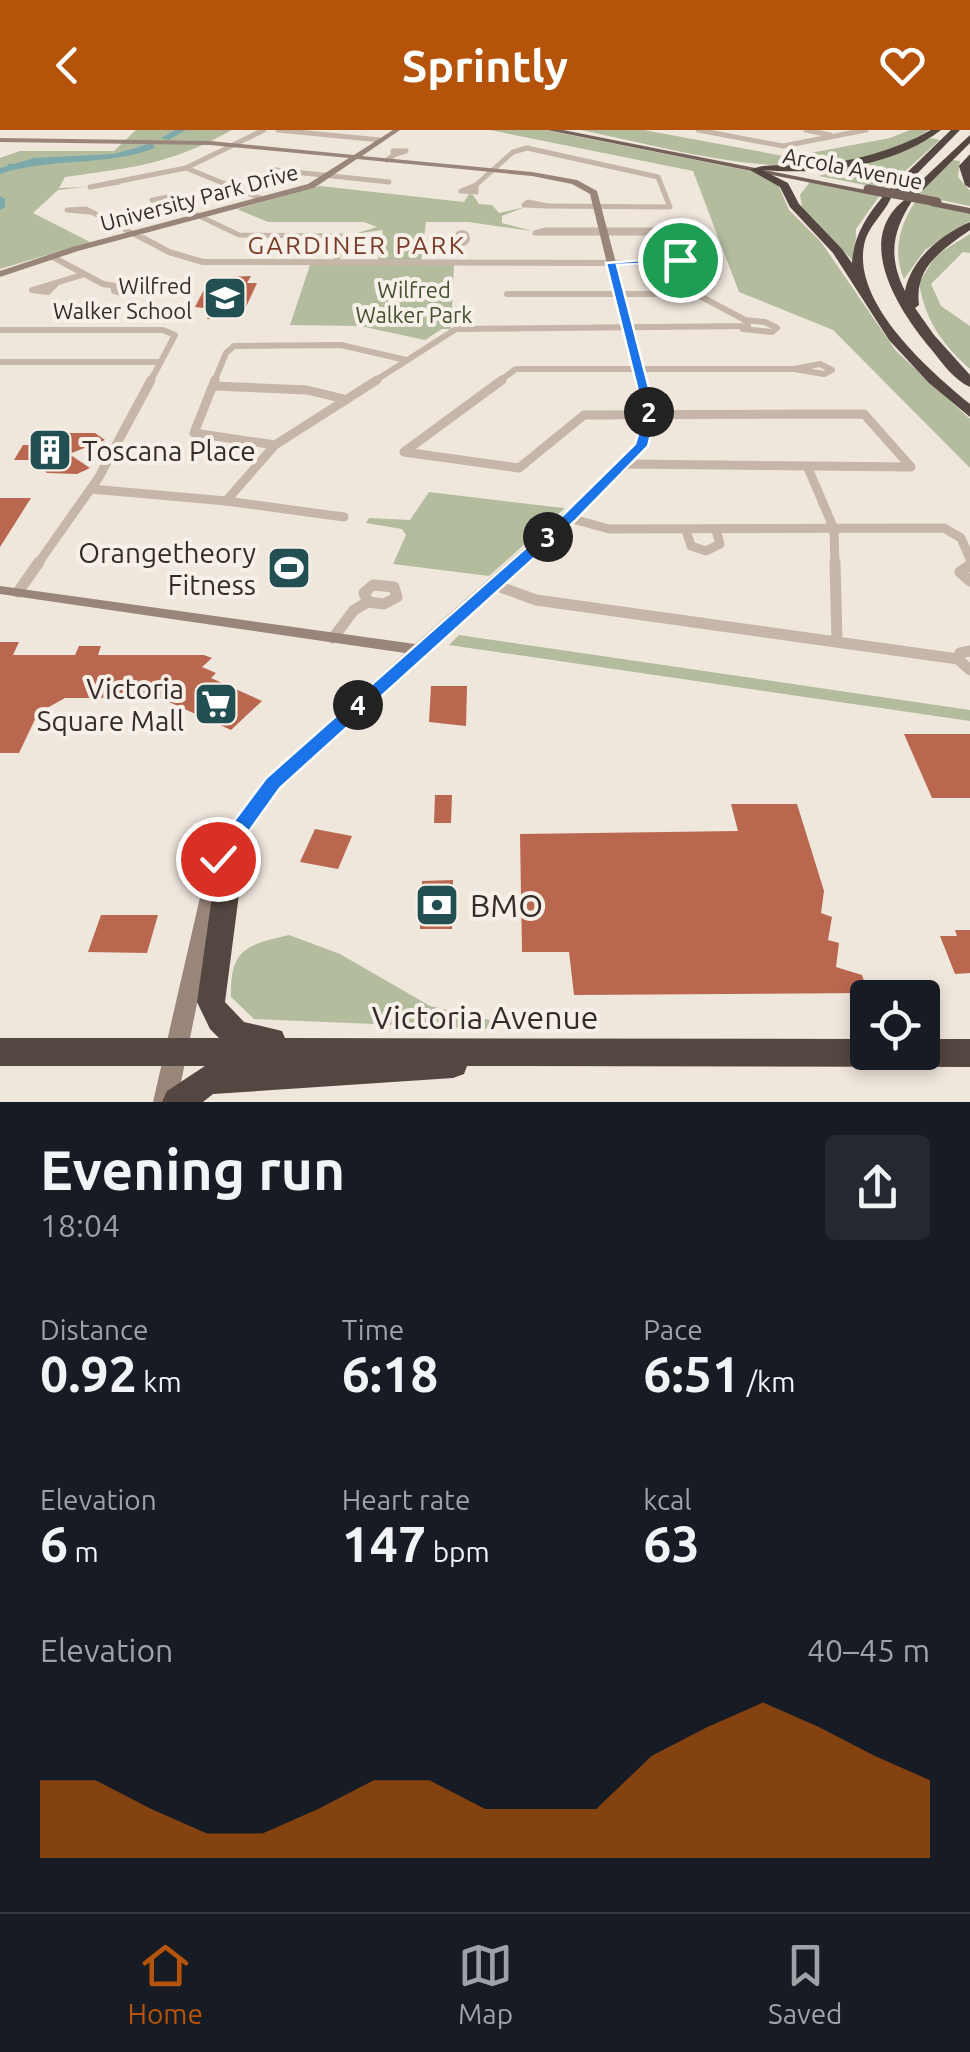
<!DOCTYPE html>
<html lang="en">
<head>
<meta charset="utf-8">
<style>
	body { margin:0; font-family:Ubuntu,sans-serif; background:#242831; color:#f1f3f6; height:100vh; display:flex; flex-direction:column; font-size:38px; white-space:nowrap }
	* { box-sizing:border-box; margin:0 }
	p { font-size:32px; color:#9ea1a6 }
	.icon { flex:none; width:55px; height:55px; fill:none; stroke:currentColor; stroke-width:2; stroke-linecap:round; stroke-linejoin:round }
	.map { position:relative; height:972px; overflow:hidden }
	.side { display:flex; flex-direction:column; background:#171b24; flex:1 }
	.side>* { flex:none }
	.fabs { position:absolute; left:850px; top:850px; display:grid; gap:20px }
	.fabs a { display:grid; place-items:center; width:90px; height:90px; border-radius:10px; background:#171b24; box-shadow:0 5px 15px #0003; font-size:50px }
	.pin { position:absolute; display:grid; place-items:center; width:85px; height:85px; color:#fff; margin:-42px; border:5px solid #fff; border-radius:50%; box-shadow:0 2px 10px #0007 }
	.km { position:absolute; width:50px; height:50px; margin:-25px; border-radius:50%; background:#222; color:#fff; font-size:28px; line-height:50px; text-align:center }
	.round { display:grid; place-items:center; flex:none; width:105px; height:105px; border-radius:10px; background:#242831 }
	.overview { display:flex; align-items:center; justify-content:space-between; height:170px; padding:0 40px }
	h1 { font-size:55px; font-weight:600; line-height:75px }
	.figures { display:grid; grid-template-columns:repeat(3,1fr); gap:15px; height:170px; padding:10px 40px }
	.figures div { display:grid; align-content:center }
	.figures b { font-size:50px; font-weight:600 }
	.figures small { font-size:28px; font-weight:400 }
	.figures p { font-size:28px }
	.chart { height:280px; padding:20px 40px }
	.chart p { display:flex; justify-content:space-between }
	.chart svg { width:100%; height:180px; margin-top:10px; fill:#b45309; opacity:.7 }
	header { display:flex; justify-content:space-between; align-items:center; height:130px; padding:0 40px; background:#b45309; color:#fff; font-size:45px; font-weight:600 }
	.dock { display:flex; justify-content:space-around; align-items:center; height:140px; border-top:2px solid #363941; background:#171b24; font-size:28px; color:#9ea1a6 }
	.dock a { display:grid; justify-items:center; gap:5px }
	.dock .on { color:#b45309 }
	.map>svg:first-child { display:block }
	.green { fill:#b3bd9e }
	.lines { fill:none; stroke-linecap:round; stroke-linejoin:round }
	.stream { stroke:#7ea9aa; stroke-width:2.5 }
	.river { fill:#7ea9aa; fill-rule:evenodd }
	.building { fill:#ba6750 }
	.street-far3 { stroke:#c6b6a9; stroke-width:5 }
	.street-far2 { stroke:#c6b6a9; stroke-width:6 }
	.street-far1 { stroke:#c6b6a9; stroke-width:9 }
	.street { stroke:#c6b6a9; stroke-width:11 }
	.secondary { fill:#9a857b; fill-rule:evenodd }
	.primary { fill:#75635b; fill-rule:evenodd }
	.highway { fill:#544640; fill-rule:evenodd }
	.primary-bridge { stroke:#75635b; stroke-width:9 }
	.route { fill:#1a73e8; stroke:#fff; stroke-width:2.5 }
	.labels { text-anchor:middle; dominant-baseline:central; stroke-width:8; stroke-linejoin:round; paint-order:stroke }
	.far-street-label { font-size:22px; fill:#342c28; stroke:#f7f0e8 }
	.far-poi-label { font-size:22px; fill:#342c28; stroke:#f7f0e8; text-anchor:end }
	.far-park-label { font-size:22px; fill:#44502f; stroke:#f7f0e8 }
	.far-neighbourhood-label { font-size:25px; letter-spacing:2.5px; fill:#7b3b29; stroke:#f7f0e8 }
	.poi-label { font-size:28px; fill:#342c28; stroke:#f7f0e8; text-anchor:end }
	.near-poi-label { font-size:32px; fill:#342c28; stroke:#f7f0e8; text-anchor:start }
	.near-street-label { font-size:32px; fill:#342c28; stroke:#f7f0e8 }
</style>
</head>
<body>
<header><svg class="icon" aria-label="back" viewBox="0 0 24 24"><path d="M15 5l-7 7 7 7"/></svg>Sprintly<svg class="icon" aria-label="heart" viewBox="0 0 24 24"><path d="M12 20l-8-8c-3-5 5-10 8-4 3-6 11-1 8 4z"/></svg></header>
<div class="map">
<svg width="970" height="972" viewBox="0 0 970 972">
	<rect width="100%" height="100%" fill="#efe6dc"/>
	<g class="green">
		<path d="M136,0H232C168,35 135,37 65,47L59,58L86,57L58,60L33,83L90,112L0,139V28L20,21H114Z"/>
		<polygon points="490,0 545,0 755,42 777,52 789,80 821,112 896,221 970,289 970,338 833,200 739,162 693,41"/>
		<path d="M581,0H644L789,27L890,8L910,0H929C823,67 694,23 581,0Z"/>
		<polygon points="931,8 940,10 885,59 819,46"/>
		<polygon points="953,30 960,31 958,47 970,61 970,76 917,65"/>
		<polygon points="810,52 880,65 856,99 855,133 802,77 800,65"/>
		<polygon points="320,56 464,72 469,64 473,65 479,74 492,75 499,83 525,77 502,86 502,93 532,101 468,92 426,92 421,131 378,131 383,100 354,104 377,97 364,92 268,92 237,79"/>
		<path d="M915,72L970,84V91L925,120L904,149C892,122 900,95 915,72Z"/>
		<path d="M970,104V123L963,122L931,154L941,176L970,196V239C942,214 925,190 919,153L936,125Z"/>
		<polygon points="310,135 454,135 451,199 442,199 425,210 360,196 290,195"/>
		<polygon points="429,362 554,377 565,378 489,446 393,434 406,405 402,399 366,393 369,388 410,390"/>
		<polygon points="459,505 970,580 970,591 449,515"/>
		<path d="M289,805L340,824L430,876L494,891L493,899L254,889L231,867C230,819 246,815 289,805Z"/>
	</g>
	<g class="lines">
		<polyline class="stream" points="9,35 14,35"/>
		<g class="river">
			<polygon points="175,0 186,0 168,10 161,8"/>
			<path d="M152,13L155,18C105,37 51,27 0,44V38L34,28L114,24Z"/>
			<polygon points="0,66 5,69 5,77 0,80"/>
		</g>
	</g>
	<g class="building">
		<polygon points="251,146 247,153 257,153 246,177 226,179 221,189 207,189 212,179 195,177 210,148"/>
		<polygon points="70,303 95,303 105,310 69,324 90,338 77,344 47,343 30,330 14,330 23,315 37,315"/>
		<polygon points="0,368 31,368 0,417"/>
		<polygon points="0,512 19,512 13,525 75,525 79,516 101,516 98,525 204,525 212,528 202,537 216,543 211,548 262,571 231,600 160,568 65,568 38,583 19,623 0,623"/>
		<polygon points="431,556 467,556 466,596 429,592"/>
		<polygon points="904,604 970,604 970,668 932,668"/>
		<polygon points="435,665 452,665 451,693 434,693"/>
		<polygon points="731,674 797,674 824,761 821,783 832,787 828,810 839,813 836,837 862,845 868,863 574,865 569,822 522,822 520,704 738,701"/>
		<polygon points="315,699 352,706 338,739 300,732"/>
		<polygon points="453,750 452,799 420,799 422,751"/>
		<polygon points="101,785 158,785 147,823 88,822"/>
		<polygon points="955,800 970,800 970,843 955,844 940,806 957,806"/>
	</g>
	<g class="lines">
		<g class="street-far3">
			<polyline points="278,0 380,10"/>
			<polyline points="698,0 783,16 866,0"/>
			<polyline points="806,0 830,5"/>
			<polygon points="393,21 406,21 394,25"/>
			<polyline points="387,30 394,25"/>
			<polyline points="299,43 275,40 389,52"/>
			<polyline points="119,52 90,57 186,38"/>
			<polyline points="476,55 513,22 527,18 658,47 670,77 548,76"/>
			<polygon points="476,55 476,62 461,61"/>
			<polygon points="169,67 168,71 152,70"/>
			<polyline points="262,69 186,38 264,0"/>
			<polyline points="168,71 239,105 343,106 342,111"/>
			<polygon points="528,72 548,76 524,75"/>
			<polyline points="89,82 67,80 86,79 147,111"/>
			<polygon points="545,100 673,100 683,103 535,103"/>
			<circle cx="462" cy="108" r="5.5"/>
		</g>
		<g class="street-far2">
			<polyline points="143,108 169,122 203,132 662,133"/>
			<polyline points="51,126 103,154 134,159 123,164 114,161 114,157"/>
			<polygon points="681,130 694,134 662,133"/>
			<polyline points="336,133 342,108"/>
			<polyline points="56,154 48,162 32,160 82,145"/>
			<polyline points="743,199 772,202 777,198 765,192 744,190"/>
			<polyline points="0,200 163,200 175,205 150,252"/>
			<polyline points="0,232 160,232"/>
			<polygon points="820,234 832,240 824,244 794,239"/>
			<polyline points="214,252 226,223 234,216 341,215 406,230"/>
			<polyline points="373,252 456,199 748,196 747,191 696,164 507,164"/>
			<polyline points="498,252 516,239 794,239"/>
		</g>
		<g class="street-far1">
			<polyline points="215,250 194,303 275,315"/>
			<polyline points="502,250 404,322 519,338 584,285 864,284 911,337 626,334"/>
			<polyline points="214,256 307,260 344,269"/>
			<polyline points="808,338 834,399 835,435"/>
			<polyline points="91,359 226,371 275,315 377,250"/>
			<polyline points="226,371 344,387"/>
			<polyline points="569,388 609,399 944,398 961,408 970,429"/>
			<polyline points="686,400 691,416 706,421 720,414 716,400"/>
			<polyline points="37,435 99,347 151,250"/>
		</g>
		<g class="street">
			<polyline points="835,432 837,512"/>
			<polyline points="970,435 960,442 970,451"/>
			<polygon points="373,455 394,457 397,467 384,474 368,472 364,463"/>
			<polyline points="495,455 536,470 958,529"/>
			<polyline points="18,462 39,432"/>
			<polyline points="333,508 354,480 368,472"/>
			<polyline points="970,521 960,523 958,529 970,540"/>
		</g>
		<polygon class="secondary" points="393,0 400,0 362,26 532,42 577,50 597,61 656,285 647,316 630,337 316,621 279,658 226,731 177,972 153,972 210,724 267,648 405,523 0,464 0,456 415,514 622,331 635,315 644,285 590,64 572,54 532,46 357,29 314,58 78,121 0,147 0,141 72,117 308,54 349,28 210,15 0,12 0,8 210,11 354,25"/>
		<g class="primary">
			<polygon points="547,0 563,0 891,65 887,68"/>
			<polygon points="934,71 970,78 970,84 931,76 929,74"/>
		</g>
		<g class="highway">
			<path d="M931,0H941C893,37 821,45 762,40L788,53L799,74L842,119L852,133C854,105 866,87 884,65H892C888,79 870,94 865,111C849,171 929,240 970,274V287L929,253L889,210L833,123L790,77L780,57L750,40C767,32 789,37 810,35C853,32 893,21 931,0Z"/>
			<polygon points="951,0 960,0 898,63 890,63 890,59"/>
			<polygon points="970,5 970,13 916,67 908,67 908,63"/>
			<polygon points="970,24 970,58 965,55 959,36"/>
			<path d="M907,68L912,71C892,102 888,127 905,161C911,129 941,105 970,92V100C942,120 914,137 919,175L915,178L934,205L970,245V257C954,250 942,233 931,219C899,181 851,108 907,68Z"/>
			<polygon points="233,700 242,703 246,710 225,872 244,892 282,901 285,908 868,909 868,922 922,922 922,909 970,909 970,937 467,936 464,944 453,948 213,964 203,972 162,972 167,961 205,936 0,936 0,908 219,908 210,899 197,872 220,710 224,703"/>
		</g>
		<polyline class="primary-bridge" points="868,59 937,72"/>
	</g>
	<polygon class="route" points="680,127 684,132 617,135 656,285 648,316 575,391 280,658 225,735 210,735 207,729 210,723 266,648 564,384 635,314 644,285 606,133"/>
	<defs>
		<symbol id="school-square" viewBox="-11 -11 22 22"><rect x="-9" y="-9" width="18" height="18" rx="4" fill="#224f52" stroke="#f7f0e8"/><path d="M0-5L7-2L0 1L-7-2ZM-4 1L0 2.5L4 1V4Q0 6-4 4Z" fill="#fff"/></symbol>
		<symbol id="building-square" viewBox="-11 -11 22 22"><rect x="-9" y="-9" width="18" height="18" rx="4" fill="#224f52" stroke="#f7f0e8"/><path d="M-4-6H4V6H1V3H-1V6H-4ZM-2.5-4.3h1.7v1.8h-1.7ZM.8-4.3h1.7v1.8H.8ZM-2.5-1h1.7V.8h-1.7ZM.8-1h1.7V.8H.8Z" fill="#fff"/></symbol>
		<symbol id="stadium-square" viewBox="-11 -11 22 22"><rect x="-9" y="-9" width="18" height="18" rx="4" fill="#224f52" stroke="#f7f0e8"/><path d="M0-5a6.5 5 0 1 0 0 10a6.5 5 0 1 0 0-10ZM-3.5-1.8h7v3.6h-7Z" fill="#fff"/></symbol>
		<symbol id="supermarket-square" viewBox="-11 -11 22 22"><rect x="-9" y="-9" width="18" height="18" rx="4" fill="#224f52" stroke="#f7f0e8"/><path d="M-6-5.5h2.5l.6 2H6L4.5 2H-2.5L-4.4-4H-6ZM-1.5 3.2a1.3 1.3 0 1 0 .1 0ZM3 3.2a1.3 1.3 0 1 0 .1 0Z" fill="#fff"/></symbol>
		<symbol id="bank-square" viewBox="-11 -11 22 22"><rect x="-9" y="-9" width="18" height="18" rx="4" fill="#224f52" stroke="#f7f0e8"/><path d="M-6-4H6V4H-6ZM0-2.3a2.3 2.3 0 1 0 0 4.6a2.3 2.3 0 1 0 0-4.6Z" fill="#fff"/></symbol>
	</defs>
	<g fill-rule="evenodd">
		<use href="#school-square" x="200" y="143" width="50" height="50"/>
		<use href="#building-square" x="25" y="295" width="50" height="50"/>
		<use href="#stadium-square" x="264" y="413" width="50" height="50"/>
		<use href="#supermarket-square" x="191" y="549" width="50" height="50"/>
		<use href="#bank-square" x="412" y="750" width="50" height="50"/>
	</g>
	<g class="labels">
		<g class="far-street-label">
			<text transform="translate(853 38) rotate(11)">Arcola Avenue</text>
			<text transform="translate(199 67) rotate(-15)">University Park Drive</text>
		</g>
		<g class="far-poi-label">
			<text x="192" y="155">Wilfred<tspan x="192" dy="25">Walker School</tspan></text>
		</g>
		<g class="far-park-label">
			<text x="414" y="159">Wilfred<tspan x="414" dy="25">Walker Park</tspan></text>
		</g>
		<g class="far-neighbourhood-label">
			<text x="357" y="115">GARDINER PARK</text>
		</g>
		<g class="poi-label">
			<text x="82" y="320" text-anchor="start">Toscana Place</text>
			<text x="256" y="422">Orangetheory<tspan x="256" dy="32">Fitness</tspan></text>
			<text x="184" y="558">Victoria<tspan x="184" dy="32">Square Mall</tspan></text>
		</g>
		<g class="near-poi-label">
			<text x="470" y="775">BMO</text>
		</g>
		<g class="near-street-label">
			<text x="485" y="887">Victoria Avenue</text>
		</g>
	</g>
</svg>
<div class="fabs">
<a><svg class="icon" aria-label="locate" viewBox="0 0 24 24"><circle cx="12" cy="12" r="6"/><path d="M12 2v4M12 18v4M2 12h4M18 12h4"/></svg></a>
</div>
<div class="pin" style="left:680px;top:130px;background:#1e9e55"><svg class="icon" aria-label="arrive" viewBox="0 0 24 24"><path d="M6 21V4h12l-3 4 3 4H6"/></svg></div>
<div class="pin" style="left:218px;top:729px;background:#d93025"><svg class="icon" aria-label="check" viewBox="0 0 24 24"><path d="M5 12l5 5 9-10"/></svg></div>
<b class="km" style="left:649px;top:282px">2</b>
<b class="km" style="left:548px;top:407px">3</b>
<b class="km" style="left:358px;top:575px">4</b>
</div>
<section class="side">
<div class="overview"><div><h1>Evening run</h1><p>18:04</p></div><a class="round"><svg class="icon" aria-label="share" viewBox="0 0 24 24"><path d="M12 15V3M7 8l5-5 5 5M5 13v7h14v-7"/></svg></a></div>
<div class="figures">
<div><p>Distance</p><b>0.92<small> km</small></b></div>
<div><p>Time</p><b>6:18</b></div>
<div><p>Pace</p><b>6:51<small> /km</small></b></div>
</div>
<div class="figures">
<div><p>Elevation</p><b>6<small> m</small></b></div>
<div><p>Heart rate</p><b>147<small> bpm</small></b></div>
<div><p>kcal</p><b>63</b></div>
</div>
<div class="chart"><p><span>Elevation</span>40–45 m</p>
<svg viewBox="0 0 160 44" preserveAspectRatio="none"><path d="M0 44V25L10 25L20 32L30 38L40 38L50 32L60 25L70 25L80 32L90 32L100 32L110 19L120 12L130 6L140 12L150 19L160 25V44z"/></svg>
</div>
</section>
<nav class="dock">
<a class="on"><svg class="icon" aria-label="home" viewBox="0 0 24 24"><path d="M3 11l9-7 9 7M6 9v11h12V9"/></svg>Home</a>
<a><svg class="icon" aria-label="map" viewBox="0 0 24 24"><path d="M3 6l6-2 6 2 6-2v14l-6 2-6-2-6 2zM9 4v14M15 6v14"/></svg>Map</a>
<a><svg class="icon" aria-label="saved" viewBox="0 0 24 24"><path d="M7 4h10v16l-5-4-5 4z"/></svg>Saved</a>
</nav>
</body>
</html>
